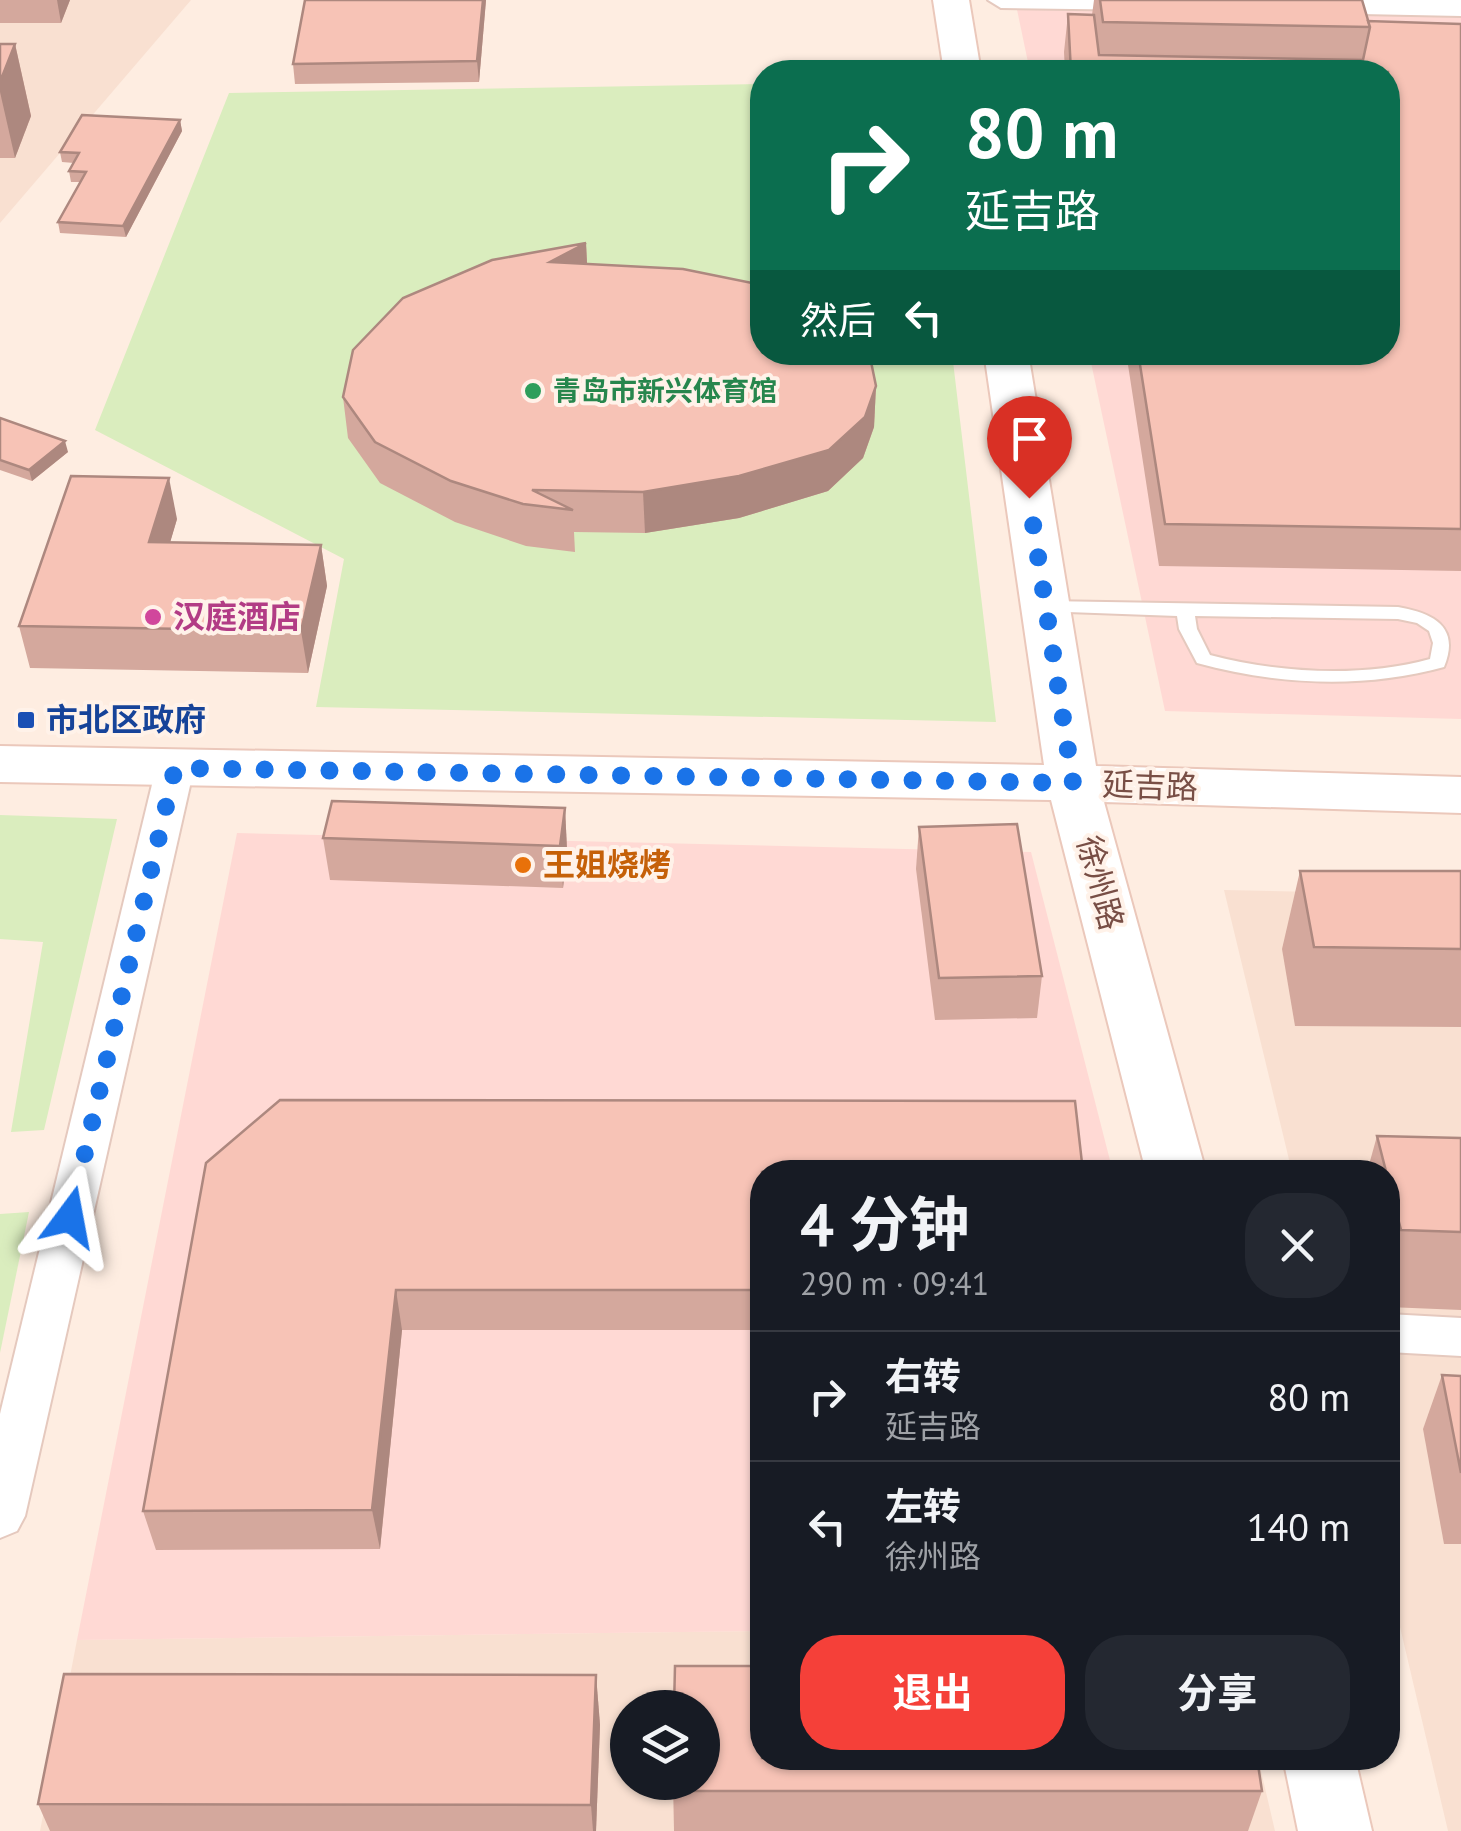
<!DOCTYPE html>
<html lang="zh">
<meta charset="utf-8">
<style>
body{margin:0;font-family:"PT Sans","Noto Sans SC",sans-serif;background:#242831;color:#f1f3f6;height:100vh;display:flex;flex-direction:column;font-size:38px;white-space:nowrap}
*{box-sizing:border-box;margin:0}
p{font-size:32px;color:#9ea1a6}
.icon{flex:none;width:55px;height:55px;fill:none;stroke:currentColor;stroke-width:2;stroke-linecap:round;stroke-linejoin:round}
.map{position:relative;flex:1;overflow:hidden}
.side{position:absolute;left:750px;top:1160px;width:650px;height:610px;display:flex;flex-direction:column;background:#171b24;border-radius:40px;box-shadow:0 2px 8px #0004}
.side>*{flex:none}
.top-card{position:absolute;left:750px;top:60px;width:650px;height:305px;border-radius:40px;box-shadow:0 2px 8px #0004;background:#0b6e4f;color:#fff;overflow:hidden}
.controls{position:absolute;left:610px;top:1690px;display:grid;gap:20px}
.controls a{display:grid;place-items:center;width:110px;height:110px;border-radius:50%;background:#171b24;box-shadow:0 2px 8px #0004;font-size:50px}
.pin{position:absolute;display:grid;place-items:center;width:85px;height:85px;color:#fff;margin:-102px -42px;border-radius:50% 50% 50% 0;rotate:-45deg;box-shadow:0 0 10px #0007}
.pin .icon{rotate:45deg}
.me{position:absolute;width:110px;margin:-55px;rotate:13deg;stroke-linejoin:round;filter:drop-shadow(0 0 8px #0008)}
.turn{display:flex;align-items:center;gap:35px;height:210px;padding:0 50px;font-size:45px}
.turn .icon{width:130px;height:130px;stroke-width:2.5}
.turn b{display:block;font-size:70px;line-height:85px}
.then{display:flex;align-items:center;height:95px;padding:0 50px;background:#0003;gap:20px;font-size:38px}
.round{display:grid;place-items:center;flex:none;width:105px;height:105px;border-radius:40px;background:#242831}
.head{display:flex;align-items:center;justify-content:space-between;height:170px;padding:0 50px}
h1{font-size:60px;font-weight:700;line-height:75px}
.cta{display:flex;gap:20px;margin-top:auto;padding:20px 50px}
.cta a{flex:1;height:115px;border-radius:40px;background:#f54039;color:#fff;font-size:40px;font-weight:700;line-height:115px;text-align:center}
.cta a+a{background:#242831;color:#f1f3f6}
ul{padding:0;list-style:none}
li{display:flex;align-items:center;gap:30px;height:130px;padding:0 50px;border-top:2px solid #363941}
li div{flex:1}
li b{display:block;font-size:38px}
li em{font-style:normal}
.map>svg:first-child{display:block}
.residential{fill:#f9e0d1;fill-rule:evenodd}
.commercial{fill:#ffd9d4}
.green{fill:#daedbe}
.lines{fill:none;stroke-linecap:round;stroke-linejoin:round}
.lane-casing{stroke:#e5c9be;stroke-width:4}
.street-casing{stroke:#e5c9be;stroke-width:4}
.secondary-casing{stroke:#ebc8bb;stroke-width:4}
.lane{fill:#fff;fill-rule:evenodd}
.street{fill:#fff;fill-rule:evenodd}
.secondary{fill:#fff;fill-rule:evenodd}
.wall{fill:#d4a89d}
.shaded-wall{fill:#ad887f}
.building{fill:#f7c3b6;stroke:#ad887f;stroke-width:2.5}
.route{stroke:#1a73e8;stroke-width:18;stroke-dasharray:0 32.4}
.leisure-dot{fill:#2e9e5b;stroke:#fff2e9;stroke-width:4}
.hotel-dot{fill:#d1479c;stroke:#fff2e9;stroke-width:4}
.transit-dot{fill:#1a4fb4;stroke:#fff2e9;stroke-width:4}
.food-dot{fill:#e8710a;stroke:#fff2e9;stroke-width:4}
.labels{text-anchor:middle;stroke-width:8;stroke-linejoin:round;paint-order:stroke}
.far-leisure-label{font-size:28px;font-weight:bold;fill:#27864d;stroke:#fff2e9;text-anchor:start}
.hotel-label{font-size:32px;font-weight:bold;fill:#b23c85;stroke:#fff2e9;text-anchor:start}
.transit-label{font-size:32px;font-weight:bold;fill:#164399;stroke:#fff2e9;text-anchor:start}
.street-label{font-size:32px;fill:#784e45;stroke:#fff2e9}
.food-label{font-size:32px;font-weight:bold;fill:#c56008;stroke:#fff2e9;text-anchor:start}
</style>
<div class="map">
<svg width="1461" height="1831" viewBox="0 0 1461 1831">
<rect width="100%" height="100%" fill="#feede1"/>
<!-- residential -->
<g class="residential">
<path d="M0,0H191L0,223Z"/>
<path d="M1224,890L1461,895V1831H1448L1388,1576V1172H1292Z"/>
<path d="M762,1631V1758H1258L1275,1831H40L77,1640ZM628,1708H702V1782H628Z"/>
</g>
<!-- commercial -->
<g class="commercial">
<path d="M1015,0H1461V719L1165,711L1089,353L1388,352V72H1030Z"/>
<path d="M237,833L1031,852L1113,1172H762V1631L77,1640Z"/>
</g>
<!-- green -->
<g class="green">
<path d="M762,84V352L952,353L996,722L316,707L344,559L95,430L229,93Z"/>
<path d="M0,815L117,819L44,1130L11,1132L43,942L0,939Z"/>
<path d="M29,1212L0,1353V1214Z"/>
</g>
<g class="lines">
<defs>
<path id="lane" d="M1046,601L1398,607C1432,613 1461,626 1444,667C1364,689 1277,685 1197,663L1179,629L1177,616L1040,611L1037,607L1040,603ZM1195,616L1398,619L1417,623L1429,631L1433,643L1430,659C1361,678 1279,673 1210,655L1197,629Z"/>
<g id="street">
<path d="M988,0H1159L1160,2L1147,10L1001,8Z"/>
<path d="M1300,0H1461V16L1310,13L1301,11L1297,5Z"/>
<path d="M175,755L188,759L194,768L25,1516L17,1531L0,1538V1414L156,768L162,759Z"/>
<path d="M1388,1314L1461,1318V1356L1388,1352Z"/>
</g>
<g id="secondary">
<path d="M933,0H969L981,72H944Z"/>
<path d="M984,352H1028L1096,766L1461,777V813L1104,802L1206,1172H1146L1051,800L0,782V746L1044,765Z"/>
<path d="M1283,1758H1355L1372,1831H1298Z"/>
</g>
</defs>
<!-- lane casing -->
<use href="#lane" class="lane-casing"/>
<!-- street casing -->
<use href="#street" class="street-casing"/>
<!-- secondary casing -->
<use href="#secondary" class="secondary-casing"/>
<!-- lane -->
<use href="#lane" class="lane"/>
<!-- street -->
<use href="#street" class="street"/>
<!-- secondary -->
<use href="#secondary" class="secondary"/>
</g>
<!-- wall -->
<g class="wall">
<path d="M0,0H70L61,23H0Z"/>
<path d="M486,0L479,82L295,84L293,64Z"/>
<path d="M1094,0H1362L1368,21L1461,24V571L1159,566L1126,352H1388V72H1065L1064,52L1068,14L1092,15Z"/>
<path d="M0,44H15L31,116L15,158H0Z"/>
<path d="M180,120L182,131L126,237L60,233L58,222L80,182H71L69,171L74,163L62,162L60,152Z"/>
<path d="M586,243L587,264L876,386L874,427L863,458L828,491L739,518L645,533L574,532L575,552L526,546L455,522L380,483L348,438L343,397Z"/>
<path d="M0,418L68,452L32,481L0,470Z"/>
<path d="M177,519L170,542L321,545L327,586L308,673L30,668L19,626Z"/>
<path d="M565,808L567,850L563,888L330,880L323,838Z"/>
<path d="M919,827L1042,976L1037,1018L935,1020L916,869Z"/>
<path d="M1300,871H1461V1027L1295,1026L1282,949Z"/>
<path d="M1377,1136L1461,1138V1310L1388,1307V1172H1367Z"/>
<path d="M206,1163L762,1172V1330H402L380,1549L156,1550L143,1511Z"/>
<path d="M1442,1375L1461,1376V1544H1444L1423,1429Z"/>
<path d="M596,1675L600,1725L596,1831H50L38,1804Z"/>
<path d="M673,1782L1262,1791L1248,1831H674Z"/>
</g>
<!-- shaded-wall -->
<g class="shaded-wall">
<path d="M57,0H70L61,23Z"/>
<path d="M483,0H486L479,82L477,61Z"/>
<path d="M15,44L31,116L15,158L0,92V82Z"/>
<path d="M180,120L182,131L126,237L123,226Z"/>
<path d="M586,243L588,283L550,262Z"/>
<path d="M876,386L874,427L863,458L828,491L739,518L645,533L643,492Z"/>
<path d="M65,441L68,452L32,481L29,470Z"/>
<path d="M169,478L177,519L158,584L149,542Z"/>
<path d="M321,545L327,586L308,673L301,631Z"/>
<path d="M565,808L567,850L563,888L560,846Z"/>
<path d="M396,1290L402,1330L380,1549L372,1510Z"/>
<path d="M596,1675L600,1725L596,1831H593L591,1805Z"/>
</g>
<!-- building -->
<g class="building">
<path d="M305,0H483L477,61L293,64Z"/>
<path d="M1100,0H1362L1370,27L1103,22Z"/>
<path d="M1068,14L1094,15L1099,55L1363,60L1370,27L1368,21L1461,24V529L1165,524L1138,352H1388V72H1071Z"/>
<path d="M0,44H15L0,82Z"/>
<path d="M82,115L180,120L123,226L58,222L86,172L69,171L79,153L60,152Z"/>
<path d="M586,243L550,262L683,269L762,285V352H869L876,386L865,417L829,450L739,476L643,492L532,490L573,510L523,504L451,481L375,442L343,397L353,350L403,298L492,260Z"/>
<path d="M0,418L65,441L29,470L0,460Z"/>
<path d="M71,476L169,478L149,542L321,545L301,631L19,626Z"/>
<path d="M332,801L565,808L560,846L323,838Z"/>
<path d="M1017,824L1042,976L939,978L919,827Z"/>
<path d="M1300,871H1461V949L1314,947Z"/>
<path d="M280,1100L1075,1101L1083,1172H762V1290H396L372,1510L143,1511L206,1163Z"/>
<path d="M1377,1136L1461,1138V1232L1401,1230Z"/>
<path d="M1442,1375L1461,1376V1473Z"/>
<path d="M675,1666H762V1758H1257L1262,1791H672L673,1782H702V1708H674Z"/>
<path d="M64,1674L596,1675L591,1805L38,1804Z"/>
</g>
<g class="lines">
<!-- route -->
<path class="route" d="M70,1217L175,768L1073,783L1029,498"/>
</g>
<!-- markers -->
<circle class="leisure-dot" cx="533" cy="391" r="10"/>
<circle class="hotel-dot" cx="153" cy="617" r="10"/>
<rect class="transit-dot" x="16" y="710" width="20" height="20" rx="5"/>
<circle class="food-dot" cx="523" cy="865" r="10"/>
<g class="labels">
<!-- far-leisure labels -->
<g class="far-leisure-label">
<text x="553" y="401">青岛市新兴体育馆</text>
</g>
<!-- hotel labels -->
<g class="hotel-label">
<text x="173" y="628">汉庭酒店</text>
</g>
<!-- transit labels -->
<g class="transit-label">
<text x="46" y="731">市北区政府</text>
</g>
<!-- street labels -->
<g class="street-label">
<text transform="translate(1150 786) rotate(2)" y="11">延吉路</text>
<text transform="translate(1100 883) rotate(75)" y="11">徐州路</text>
</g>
<!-- food labels -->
<g class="food-label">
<text x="543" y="876">王姐烧烤</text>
</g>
</g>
</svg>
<div class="controls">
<a><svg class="icon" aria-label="layers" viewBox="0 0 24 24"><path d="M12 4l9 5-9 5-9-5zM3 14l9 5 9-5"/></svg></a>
</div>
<div class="pin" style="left:1029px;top:498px;background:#d93025"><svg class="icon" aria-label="arrive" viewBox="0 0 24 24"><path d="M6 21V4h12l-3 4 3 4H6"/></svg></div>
<svg class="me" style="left:70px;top:1217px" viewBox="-20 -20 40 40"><path d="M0-17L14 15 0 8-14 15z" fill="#1a73e8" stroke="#fff" stroke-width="4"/></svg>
<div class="top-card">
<div class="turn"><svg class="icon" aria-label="right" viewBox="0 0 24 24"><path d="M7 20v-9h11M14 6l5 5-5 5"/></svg><div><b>80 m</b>延吉路</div></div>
<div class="then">然后<svg class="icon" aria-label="left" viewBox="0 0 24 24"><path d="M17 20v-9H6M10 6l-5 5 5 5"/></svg></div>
</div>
<section class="side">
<div class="head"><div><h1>4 分钟</h1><p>290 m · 09:41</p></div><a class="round"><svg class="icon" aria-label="close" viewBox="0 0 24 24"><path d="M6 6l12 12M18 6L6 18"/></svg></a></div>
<ul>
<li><svg class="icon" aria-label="right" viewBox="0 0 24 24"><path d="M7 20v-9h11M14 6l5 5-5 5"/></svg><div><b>右转</b><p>延吉路</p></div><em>80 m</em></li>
<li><svg class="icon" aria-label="left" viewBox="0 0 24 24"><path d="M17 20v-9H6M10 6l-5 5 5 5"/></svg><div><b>左转</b><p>徐州路</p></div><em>140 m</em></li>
</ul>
<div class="cta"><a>退出</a><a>分享</a></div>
</section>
</div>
